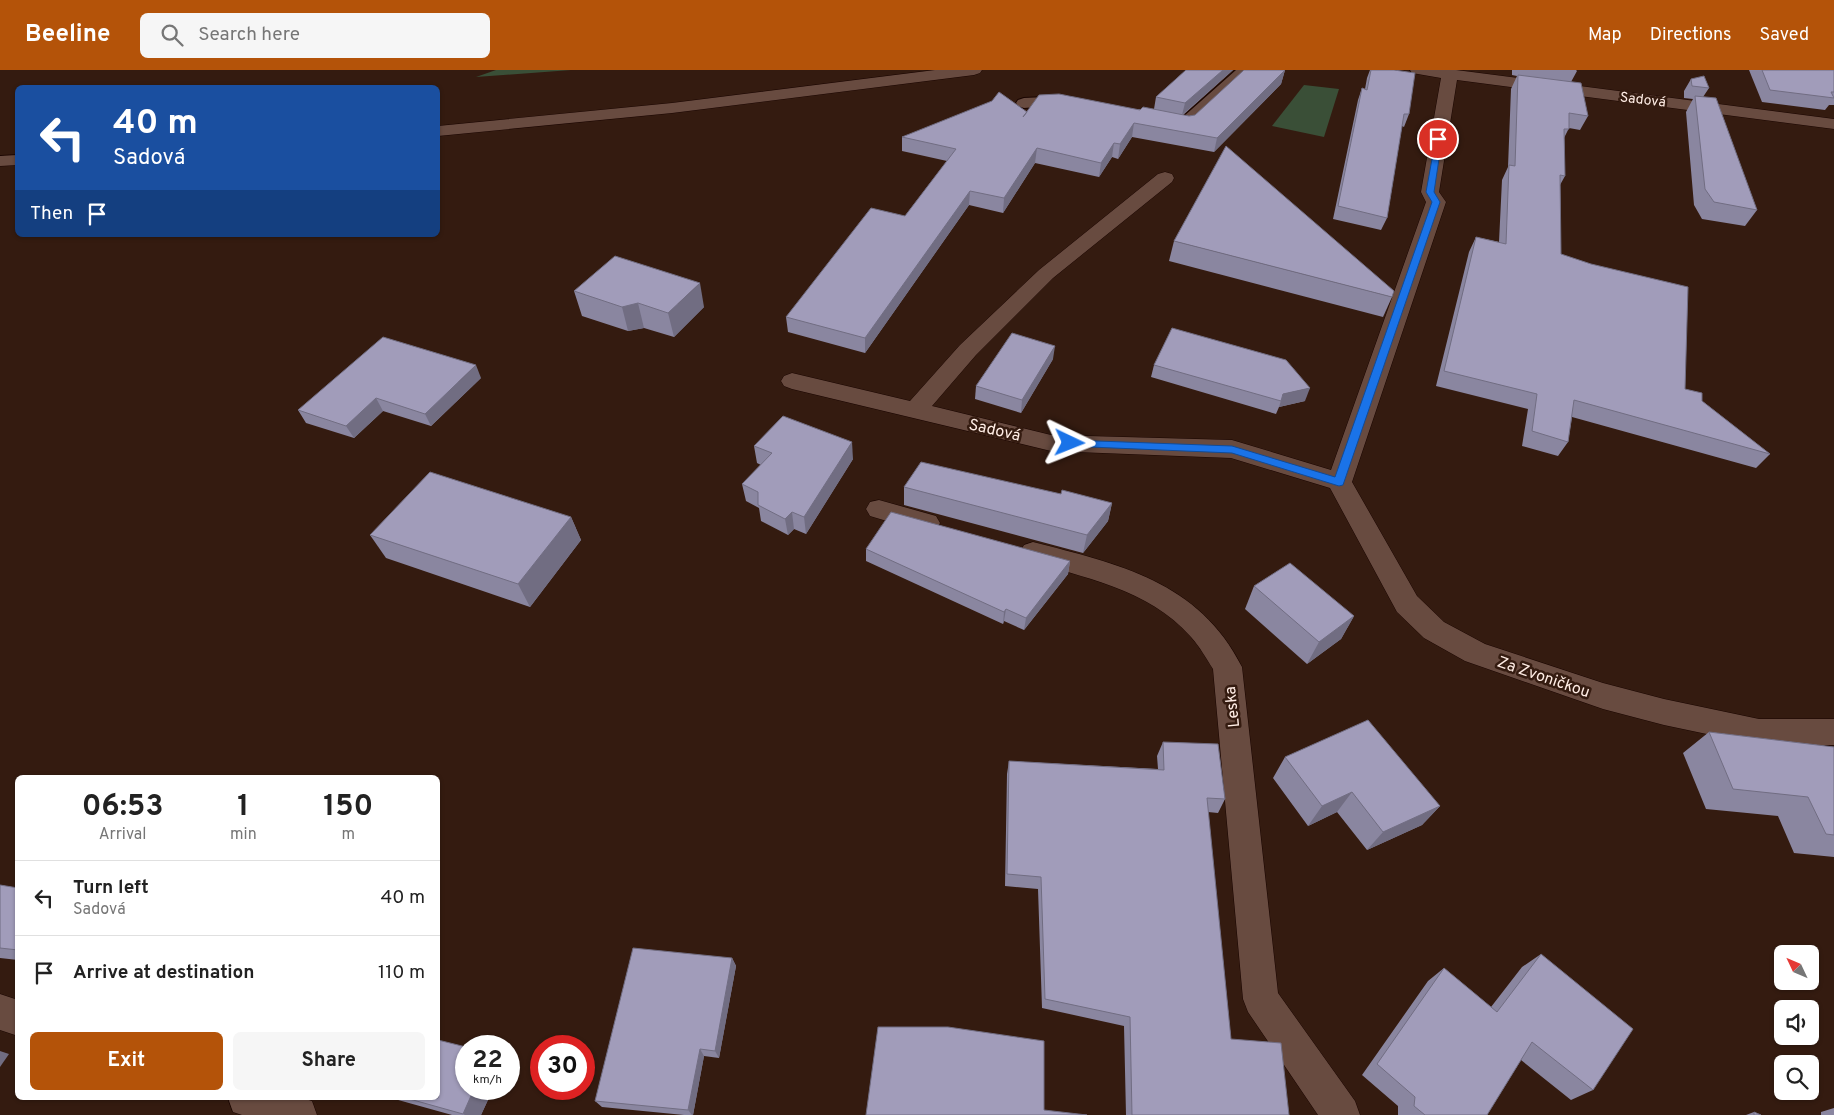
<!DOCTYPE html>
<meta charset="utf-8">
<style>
body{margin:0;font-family:Overpass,sans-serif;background:#f6f6f6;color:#222;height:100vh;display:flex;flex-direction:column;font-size:19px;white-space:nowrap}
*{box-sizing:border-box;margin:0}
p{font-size:16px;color:#767676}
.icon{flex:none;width:28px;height:28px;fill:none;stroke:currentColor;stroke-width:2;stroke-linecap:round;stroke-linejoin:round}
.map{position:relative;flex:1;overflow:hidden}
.drawer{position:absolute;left:15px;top:705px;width:425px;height:325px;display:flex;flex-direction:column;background:#fff;border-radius:8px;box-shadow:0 1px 4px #0004}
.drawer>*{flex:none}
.banner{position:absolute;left:15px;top:15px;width:425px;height:152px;border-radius:8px;box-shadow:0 1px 4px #0004;background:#1a4fa0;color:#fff;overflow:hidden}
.needle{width:32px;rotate:314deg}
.controls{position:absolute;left:1774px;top:875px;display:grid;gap:10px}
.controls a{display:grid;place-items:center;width:45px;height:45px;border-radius:8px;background:#fff;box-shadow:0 1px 4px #0004;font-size:25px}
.speed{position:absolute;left:455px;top:965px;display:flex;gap:10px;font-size:25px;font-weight:700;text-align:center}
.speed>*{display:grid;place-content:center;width:65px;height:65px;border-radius:50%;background:#fff;box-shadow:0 1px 4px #0004;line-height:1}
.speed small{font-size:12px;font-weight:400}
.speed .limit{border:8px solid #d22;background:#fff;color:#111}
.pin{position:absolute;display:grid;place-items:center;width:42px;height:42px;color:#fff;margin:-21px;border:2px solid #fff;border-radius:50%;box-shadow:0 1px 5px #0007}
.me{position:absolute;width:55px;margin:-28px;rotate:92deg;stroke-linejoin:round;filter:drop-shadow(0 0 4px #0008)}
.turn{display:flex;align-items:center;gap:18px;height:105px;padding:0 15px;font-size:22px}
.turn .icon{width:65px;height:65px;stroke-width:2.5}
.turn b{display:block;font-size:35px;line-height:42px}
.then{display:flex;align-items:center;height:48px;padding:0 15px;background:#0003;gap:10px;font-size:19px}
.eta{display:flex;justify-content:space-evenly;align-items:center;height:85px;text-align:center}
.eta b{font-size:30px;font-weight:700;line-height:35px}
.cta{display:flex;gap:10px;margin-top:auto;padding:10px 15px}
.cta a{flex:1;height:58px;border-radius:8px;background:#b45309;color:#fff;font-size:20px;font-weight:700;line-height:58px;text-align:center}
.cta a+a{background:#f6f6f6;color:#222}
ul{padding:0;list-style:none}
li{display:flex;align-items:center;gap:15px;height:75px;padding:0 15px;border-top:1px solid #e0e0e0}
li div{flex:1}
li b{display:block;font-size:19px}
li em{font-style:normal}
header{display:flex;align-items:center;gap:30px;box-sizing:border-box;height:70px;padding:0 25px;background:#b45309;color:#fff}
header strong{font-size:24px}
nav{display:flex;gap:28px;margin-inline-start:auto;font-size:18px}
.search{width:350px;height:45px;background:#f6f6f6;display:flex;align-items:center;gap:12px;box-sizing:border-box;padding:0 18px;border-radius:8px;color:#767676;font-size:19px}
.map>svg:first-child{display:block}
.green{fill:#3a4f37}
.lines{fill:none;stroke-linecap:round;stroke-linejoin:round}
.lane-casing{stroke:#1a0500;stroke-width:2}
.street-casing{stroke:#1a0500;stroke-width:1}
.secondary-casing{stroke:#1a0500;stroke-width:1}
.lane{fill:#684b40;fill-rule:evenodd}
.street{fill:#684b40;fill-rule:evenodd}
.secondary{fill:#684b40;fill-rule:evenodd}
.wall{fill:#8a86a0}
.shaded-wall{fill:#716d82}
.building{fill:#a19cba;stroke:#716d82}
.route{fill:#1a73e8;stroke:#114b97}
.labels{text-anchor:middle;stroke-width:5;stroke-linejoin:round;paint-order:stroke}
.far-street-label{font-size:14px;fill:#ffede5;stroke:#341b10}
.street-label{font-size:16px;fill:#ffede5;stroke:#341b10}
</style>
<header>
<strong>Beeline</strong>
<div class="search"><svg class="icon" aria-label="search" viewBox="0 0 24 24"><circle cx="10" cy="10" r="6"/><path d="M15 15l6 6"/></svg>Search here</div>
<nav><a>Map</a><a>Directions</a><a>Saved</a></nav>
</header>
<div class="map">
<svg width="1834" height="1045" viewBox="0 0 1834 1045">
<rect width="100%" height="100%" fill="#341b10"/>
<!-- green -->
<g class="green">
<path d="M496,0H571L476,7Z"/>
<path d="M1304,15L1339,19L1324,67L1272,56Z"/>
</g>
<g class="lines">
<defs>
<g id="lane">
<path d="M1236,0H1253L1192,57C1181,59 1168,54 1157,52L1155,48L1157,44L1163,43L1183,47Z"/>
<path d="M1068,26L1074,28L1076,31L1074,34L1024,38L1018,36L1016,33L1018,30L1024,28Z"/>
</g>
<g id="street">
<path d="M1410,0H1456L1834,49V59L1457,10L1439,122L1446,132L1352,412L1417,526L1444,552L1485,574L1603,613L1664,629L1759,649H1834V675H1759L1664,655L1603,639L1465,591L1424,568L1397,542L1330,418L1231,388L1051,381L792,319L784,316L781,311L784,306L792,303L910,331L960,275L1039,200L1158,104L1165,102L1172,104L1174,108L1172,112L1053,208L976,285L932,336L1051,365L1232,370L1331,400L1426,132L1421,122L1441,8L1412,3Z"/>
<path d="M879,430L936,446L940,453L936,460L927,463L870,446L866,439L870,432Z"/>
<path d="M1033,472C1118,494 1199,511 1242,597L1278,923L1355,1031L1360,1045H1318L1248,942L1243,929L1213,599C1206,588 1200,577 1191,567C1148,518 1083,508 1024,489L1020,482L1024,475Z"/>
<path d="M0,924L18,930V966L0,960Z"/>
<path d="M228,1028H302L312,1031L317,1045H242L233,1042Z"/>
</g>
<g id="secondary">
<path d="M935,0H982L980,3L974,5L672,43L438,66V56L672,33Z"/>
<path d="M18,85V95L0,96V86Z"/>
</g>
</defs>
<!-- lane casing -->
<use href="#lane" class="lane-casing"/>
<!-- street casing -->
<use href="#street" class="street-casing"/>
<!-- secondary casing -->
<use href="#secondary" class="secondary-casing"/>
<!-- lane -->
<use href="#lane" class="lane"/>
<!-- street -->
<use href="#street" class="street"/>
<!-- secondary -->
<use href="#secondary" class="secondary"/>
</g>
<!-- wall -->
<g class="wall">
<path d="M1186,0H1233L1183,45L1189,46L1195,45L1285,0L1281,14L1214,82L1132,67L1118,89L1112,87L1099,107L1035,93L1003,143L969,135L865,283L788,262L786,247L905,146L947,91L902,81V67L1027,42L1154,39L1156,27Z"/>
<path d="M1370,0H1394L1409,44L1404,57L1402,56L1387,148L1381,160L1333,149L1358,30L1362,18L1365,19L1367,8Z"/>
<path d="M1512,0H1576L1577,1L1571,12L1588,46L1580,60L1569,58L1564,68L1565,106L1560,115L1561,184L1685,319L1702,331L1770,384L1756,398L1572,347L1568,372L1558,386L1522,376L1528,339L1436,316L1469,182L1476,167L1499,172L1502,110L1508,97L1511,19L1517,6L1512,5Z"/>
<path d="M1749,0H1834V35H1829L1825,40L1762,32Z"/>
<path d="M1691,9L1709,18L1703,27L1757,140L1745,156L1702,149L1694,135L1686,42L1693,29L1684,28V21Z"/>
<path d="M1174,171L1392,227L1383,247L1169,191Z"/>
<path d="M574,221L704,237L674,267L644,258L628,261L582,246Z"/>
<path d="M1053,289L1021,343L975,329L976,316Z"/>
<path d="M1154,295L1305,331L1279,337L1276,344L1151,307Z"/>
<path d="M481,308L431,356L383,341L354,368L306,353L298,340Z"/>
<path d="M754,376L853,389L806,464L794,459L788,465L761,451L759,438L746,431L742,414L761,395L757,393Z"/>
<path d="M904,417L1061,424L1112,433L1108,451L1083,483L904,435Z"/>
<path d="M571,447L581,470L530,537L386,488L370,465Z"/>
<path d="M866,479L1070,491L1068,504L1024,560L1004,551L1003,554L866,491Z"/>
<path d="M1254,516L1354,546L1341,569L1307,594L1245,539Z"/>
<path d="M1709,662L1834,677V787L1794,783L1778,746L1706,739L1683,683Z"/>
<path d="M1163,672L1225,729L1218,743L1208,742L1231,969L1289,1045H1126L1124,956L1042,938L1038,819L1005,816L1007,704L1009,691L1158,699L1157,686Z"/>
<path d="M1285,687L1440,736L1422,755L1367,780L1337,742L1308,756L1273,708Z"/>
<path d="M0,815L18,818V890L0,888Z"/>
<path d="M1541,884L1593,1020L1571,1030L1521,990L1487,1045H1398V1036L1362,1005L1428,911L1444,898L1491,937L1522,897Z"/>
<path d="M732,888L736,896L719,988L704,986L693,1045H684L602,1037L595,1031Z"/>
<path d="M466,1019H493L481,1045H452L391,1028H438Z"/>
<path d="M1834,1038V1045H1821V1042Z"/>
<path d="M1754,1042L1761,1045H1746Z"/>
</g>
<!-- shaded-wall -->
<g class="shaded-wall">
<path d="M1223,0H1233L1182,45L1185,33Z"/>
<path d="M1285,0L1281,14L1214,82L1217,68Z"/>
<path d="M1134,53L1132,67L1118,89L1120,74Z"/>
<path d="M1114,73L1112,87L1099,107L1101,93Z"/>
<path d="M1037,78L1035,93L1003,143L1004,128Z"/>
<path d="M970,121L969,135L865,283V268Z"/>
<path d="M700,213L704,237L674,267L668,243Z"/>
<path d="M638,233L644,258L628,261L622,237Z"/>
<path d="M1055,276L1053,289L1021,343L1022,330Z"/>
<path d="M476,295L481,308L431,356L425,344Z"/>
<path d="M1310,318L1305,331L1279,337L1283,324Z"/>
<path d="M376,328L383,341L354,368L346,356Z"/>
<path d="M852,372L853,389L806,464L804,447Z"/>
<path d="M1112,433L1108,451L1083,483L1087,465Z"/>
<path d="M792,442L794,459L788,465L785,449Z"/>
<path d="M571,447L581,470L530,537L518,514Z"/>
<path d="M1070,491L1068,504L1024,560L1026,548Z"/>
<path d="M1006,539L1004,551L1003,554L1004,542Z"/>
<path d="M1354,546L1341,569L1307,594L1319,572Z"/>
<path d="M1352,722L1337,742L1308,756L1322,736Z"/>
<path d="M1440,736L1422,755L1367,780L1383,762Z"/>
<path d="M732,888L736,896L719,988L715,981Z"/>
<path d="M700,979L704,986L693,1045H692L688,1040Z"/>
<path d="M0,981L9,984L0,997Z"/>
<path d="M474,1019H493L481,1045H465L463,1044Z"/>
</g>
<!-- building -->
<g class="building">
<path d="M1186,0H1223L1185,33L1156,27Z"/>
<path d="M1244,0H1285L1217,68L1134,53L1120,74L1114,73L1101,93L1037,78L1004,128L970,121L865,268L786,247L871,138L905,146L956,79L902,67L992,31L999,22L1027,42L1023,47L1039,25L1059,24L1140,40L1143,37L1189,46L1195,45Z"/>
<path d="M1371,0H1394L1415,3L1409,44H1404L1387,148L1338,136L1362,18L1367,20Z"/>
<path d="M1762,0H1834V22H1831L1834,28L1770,20Z"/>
<path d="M1518,5L1581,13L1588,46L1569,43V59H1564L1565,106L1560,105L1561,184L1591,194L1688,217L1685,319L1702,323V331L1770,384L1574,330L1568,372L1532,361L1537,324L1444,301L1476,167L1506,174L1509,95L1515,96Z"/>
<path d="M1704,6L1709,18L1692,16L1691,9Z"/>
<path d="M1695,26L1716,28L1757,140L1714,132L1705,119Z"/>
<path d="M1226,76L1394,221L1392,227L1174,171Z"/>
<path d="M615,186L700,213L668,243L638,233L622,237L574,221Z"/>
<path d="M1172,258L1286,290L1310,318L1283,324L1281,331L1154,295Z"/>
<path d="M1012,263L1055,276L1022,330L976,316Z"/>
<path d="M383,267L476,295L425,344L376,328L346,356L298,340Z"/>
<path d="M783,346L852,372L804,447L792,442L785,449L758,435V422L742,414L772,383L754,376Z"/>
<path d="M921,392L1061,424L1062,420L1112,433L1087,465L904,417Z"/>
<path d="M430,402L571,447L518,514L370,465Z"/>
<path d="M891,442L1070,491L1026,548L1006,539L1004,542L866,479Z"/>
<path d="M1290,493L1354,546L1319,572L1254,516Z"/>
<path d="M1368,650L1440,736L1383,762L1352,722L1322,736L1285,687Z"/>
<path d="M1709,662L1834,677V765L1826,764L1808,727L1733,719Z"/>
<path d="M1163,672L1218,674L1225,729L1207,728L1231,969L1281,973L1289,1045H1132L1130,947L1045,929L1041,807L1007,804L1009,691L1164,700Z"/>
<path d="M0,815L18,818V880L0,878Z"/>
<path d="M633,878L732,888L715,981L700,979L688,1040L595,1031Z"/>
<path d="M1541,884L1633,959L1593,1020L1532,972L1487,1045H1425L1414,1036L1415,1027L1377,994L1444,898L1497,942Z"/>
<path d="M878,957H948L1044,971V1040L1087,1045H866Z"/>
<path d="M438,970L466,977V1019H474L463,1044L406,1028H438Z"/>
<path d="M1754,1042L1761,1045H1754Z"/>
</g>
<!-- route -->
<path class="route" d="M1436,67L1442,69L1434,122L1440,132L1343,415L1339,416L1232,383L1066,376V371L1070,370L1232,376L1335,407L1432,132L1426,122Z"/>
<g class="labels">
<!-- far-street labels -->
<g class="far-street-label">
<text transform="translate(1643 29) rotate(7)" y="5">Sadová</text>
</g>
<!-- street labels -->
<g class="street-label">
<text transform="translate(995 359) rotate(13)" y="6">Sadová</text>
<text transform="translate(1544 606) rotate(19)" y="6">Za Zvoničkou</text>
<text transform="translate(1231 637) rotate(-96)" y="6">Leska</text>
</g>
</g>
</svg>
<div class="controls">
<a><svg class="needle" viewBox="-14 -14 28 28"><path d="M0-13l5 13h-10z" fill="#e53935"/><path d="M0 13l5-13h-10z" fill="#767676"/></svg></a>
<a><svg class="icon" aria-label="sound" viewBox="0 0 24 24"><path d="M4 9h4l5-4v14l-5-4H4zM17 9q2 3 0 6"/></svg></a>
<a><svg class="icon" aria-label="search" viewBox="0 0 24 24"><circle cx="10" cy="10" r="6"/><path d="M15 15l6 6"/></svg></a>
</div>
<div class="speed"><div>22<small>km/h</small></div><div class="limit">30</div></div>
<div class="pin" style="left:1438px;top:69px;background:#d93025"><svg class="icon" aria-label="arrive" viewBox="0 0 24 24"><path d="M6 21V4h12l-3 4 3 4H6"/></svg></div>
<svg class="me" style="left:1070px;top:373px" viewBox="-20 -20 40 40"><path d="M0-17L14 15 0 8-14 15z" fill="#1a73e8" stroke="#fff" stroke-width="4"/></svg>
<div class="banner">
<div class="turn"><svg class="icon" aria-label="left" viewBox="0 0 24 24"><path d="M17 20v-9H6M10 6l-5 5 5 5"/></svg><div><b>40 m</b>Sadová</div></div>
<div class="then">Then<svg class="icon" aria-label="arrive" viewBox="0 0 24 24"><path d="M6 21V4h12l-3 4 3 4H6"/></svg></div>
</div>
<section class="drawer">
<div class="eta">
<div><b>06:53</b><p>Arrival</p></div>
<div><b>1</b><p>min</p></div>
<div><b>150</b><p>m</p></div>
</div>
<ul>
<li><svg class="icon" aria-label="left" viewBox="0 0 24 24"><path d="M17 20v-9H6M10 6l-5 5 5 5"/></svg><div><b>Turn left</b><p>Sadová</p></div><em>40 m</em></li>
<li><svg class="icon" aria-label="arrive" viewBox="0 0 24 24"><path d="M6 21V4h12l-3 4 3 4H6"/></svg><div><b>Arrive at destination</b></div><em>110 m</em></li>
</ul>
<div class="cta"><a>Exit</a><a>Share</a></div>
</section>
</div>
